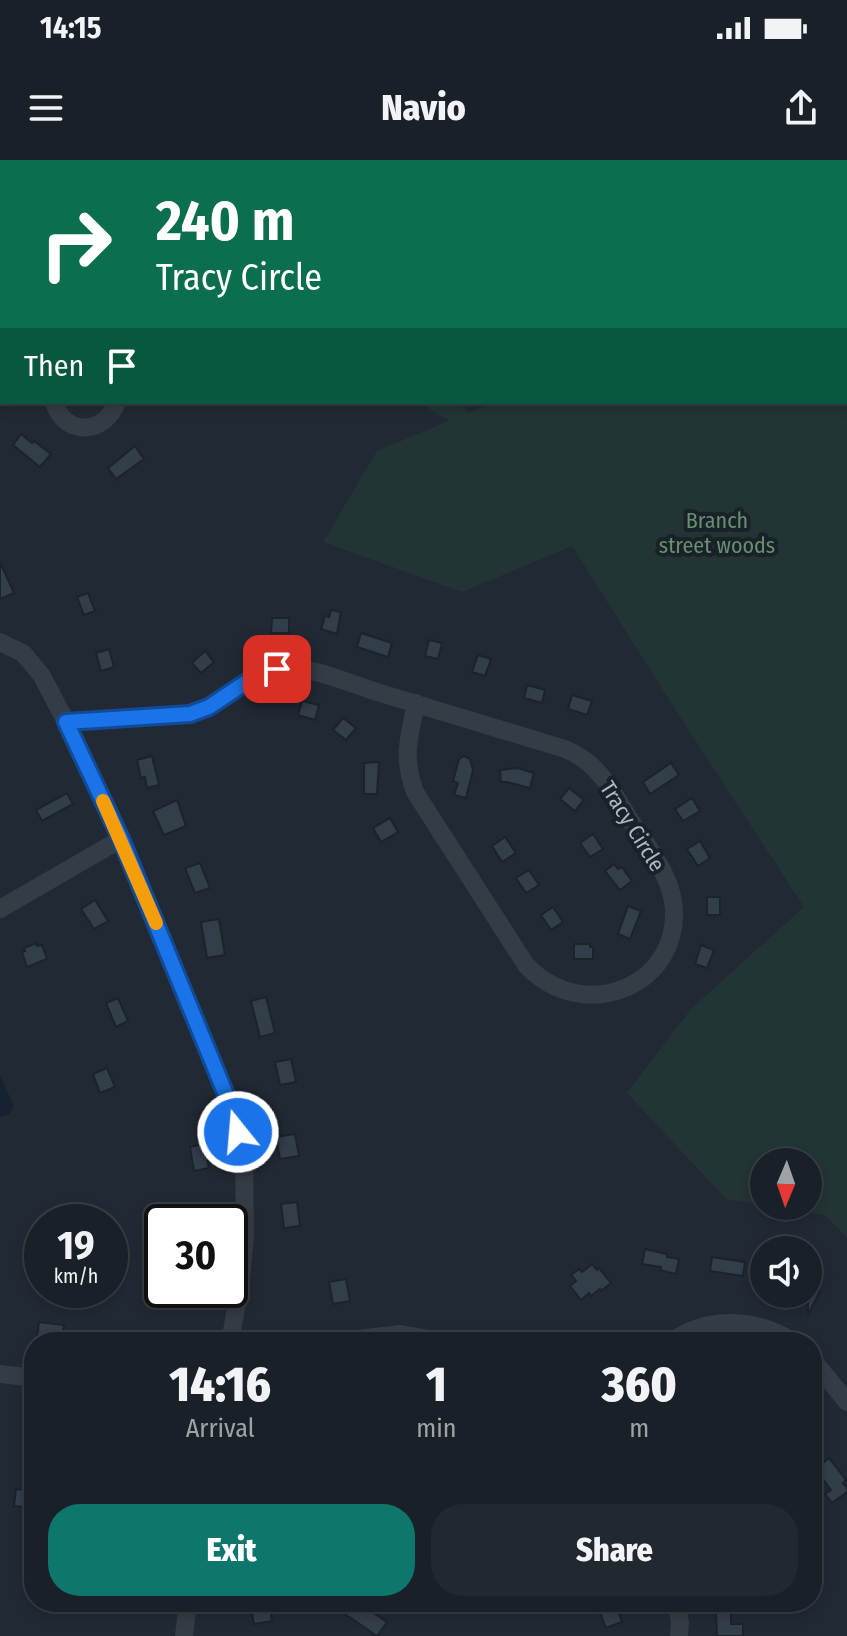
<!DOCTYPE html>
<style>
body{margin:0;font-family:"Fira Sans Condensed",sans-serif;background:#22282f;color:#f1f3f6;height:100vh;display:flex;flex-direction:column;font-size:30px;white-space:nowrap}
*{box-sizing:border-box;margin:0}
p{font-size:26px;color:#9fa3a7}
.icon{flex:none;width:44px;height:44px;fill:none;stroke:currentColor;stroke-width:2;stroke-linecap:round;stroke-linejoin:round}
.map{position:relative;flex:1;overflow:hidden}
.drawer{position:absolute;left:24px;top:1172px;width:798px;height:280px;display:flex;flex-direction:column;background:#192027;border-radius:32px;box-shadow:0 4px 12px #0003,0 0 0 2px #373e44}
.drawer>*{flex:none}
.hud{position:absolute;left:0px;top:0px;width:848px;height:244px;box-shadow:0 4px 12px #0003,0 0 0 2px #373e44;background:#0b6e4f;color:#fff;overflow:hidden}
.needle{width:52px;rotate:182deg}
.fabs{position:absolute;left:750px;top:988px;display:grid;gap:16px}
.fabs a{display:grid;place-items:center;width:72px;height:72px;border-radius:50%;background:#192027;box-shadow:0 4px 12px #0003,0 0 0 2px #373e44;font-size:40px}
.speed{position:absolute;left:24px;top:1044px;display:flex;gap:16px;font-size:40px;font-weight:700;text-align:center}
.speed>*{display:grid;place-content:center;width:104px;height:104px;border-radius:50%;background:#192027;box-shadow:0 4px 12px #0003,0 0 0 2px #373e44;line-height:1}
.speed small{font-size:20px;font-weight:400}
.speed .limit{border:4px solid #111;border-radius:12px;background:#fff;color:#111}
.pin{position:absolute;display:grid;place-items:center;width:68px;height:68px;color:#fff;margin:-34px;border-radius:16px;box-shadow:0 4px 12px #0006}
.me{position:absolute;width:88px;margin:-44px;rotate:343deg;stroke-linejoin:round;filter:drop-shadow(0 0 6px #0008)}
.turn{display:flex;align-items:center;gap:28px;height:168px;padding:0 24px;font-size:36px}
.turn .icon{width:104px;height:104px;stroke-width:2.5}
.turn b{display:block;font-size:56px;line-height:68px}
.then{display:flex;align-items:center;height:76px;padding:0 24px;background:#0003;gap:16px;font-size:30px}
.eta{display:flex;justify-content:space-evenly;align-items:center;height:136px;text-align:center}
.eta b{font-size:48px;font-weight:800;line-height:56px}
.cta{display:flex;gap:16px;margin-top:auto;padding:16px 24px}
.cta a{flex:1;height:92px;border-radius:32px;background:#0f766e;color:#fff;font-size:32px;font-weight:800;line-height:92px;text-align:center}
.cta a+a{background:#22282f;color:#f1f3f6}
.status{display:flex;justify-content:space-between;align-items:center;height:56px;padding:0 40px;background:#192027;direction:ltr}
.status svg{height:22px;fill:currentColor}
header{display:flex;justify-content:space-between;align-items:center;height:104px;padding:0 24px;background:#192027;font-size:36px;font-weight:800}
.map>svg:first-child{display:block}
.green{fill:#233435}
.water{fill:#162230}
.building{fill:#333e4b;stroke:#1b232b;stroke-width:2}
.lines{fill:none;stroke-linecap:round;stroke-linejoin:round}
.minor{stroke:#343c45;stroke-width:18}
.route-casing{stroke:#114b97;stroke-width:20}
.route{stroke:#1a73e8;stroke-width:14}
.slow{stroke:#f59e0b;stroke-width:14}
.labels{text-anchor:middle;stroke-width:8;stroke-linejoin:round;paint-order:stroke}
.park-label{font-size:22px;fill:#68906f;stroke:#192129}
.street-label{font-size:22px;fill:#aeb7c2;stroke:#192129}
</style>
<div class="status"><b>14:15</b><svg viewBox="0 0 49 12"><path d="M0 12V9h3v3zM5 12V6h3v6zM10 12V3h3v9zM15 12V0h3v12zM26 1h20v11H26zM47 4h2v5h-2z"/></svg></div>
<header><svg class="icon" aria-label="menu" viewBox="0 0 24 24"><path d="M4 6h16M4 12h16M4 18h16"/></svg>Navio<svg class="icon" aria-label="share" viewBox="0 0 24 24"><path d="M12 15V3M7 8l5-5 5 5M5 13v7h14v-7"/></svg></header>
<div class="map">
<svg width="847" height="1476" viewBox="0 0 847 1476">
<rect width="100%" height="100%" fill="#212a34"/>
<!-- green -->
<g class="green">
<path d="M403,0H767L766,2H404Z"/>
<path d="M846,125H847V1078L825,1055L769,1046H808V1002H764V1045L726,1039L627,933L691,849L804,747L682,560L572,386L462,432L323,382L377,291L449,261L418,242H461L468,253L482,247L508,242H846Z"/>
</g>
<!-- water -->
<path class="water" d="M0,916L14,946L9,954L0,957Z"/>
<!-- building -->
<g class="building">
<path d="M21,274L32,283L34,281L51,294L40,307L13,285Z"/>
<path d="M135,286L144,299L116,319L108,308Z"/>
<path d="M0,402L14,433L0,439Z"/>
<path d="M88,433L95,451L84,455L77,437Z"/>
<path d="M331,450L341,452L337,474L321,469L325,456L329,457Z"/>
<path d="M272,458H289V473H271Z"/>
<path d="M361,473L392,483L388,497L357,487Z"/>
<path d="M429,480L442,483L438,499L425,496Z"/>
<path d="M109,489L114,507L101,511L96,493Z"/>
<path d="M205,491L214,502L201,513L192,503Z"/>
<path d="M478,495L491,499L485,516L472,512Z"/>
<path d="M527,525L545,530L542,543L524,538Z"/>
<path d="M572,535L592,541L587,555L568,549Z"/>
<path d="M302,541L319,545L315,560L298,555Z"/>
<path d="M343,558L356,568L346,580L333,570Z"/>
<path d="M152,596L159,625L147,628L145,617L141,618L137,600Z"/>
<path d="M464,596L470,599L473,610L466,638L454,635L458,623L453,621L459,599Z"/>
<path d="M379,602L377,634H364V603Z"/>
<path d="M671,603L679,615L650,634L643,622Z"/>
<path d="M518,608L534,613L530,628L507,622H501L500,610Z"/>
<path d="M569,628L584,640L575,651L560,639Z"/>
<path d="M67,633L73,644L42,661L36,650Z"/>
<path d="M692,638L700,651L683,661L675,649Z"/>
<path d="M177,640L186,666L164,675L153,651Z"/>
<path d="M390,658L398,672L381,682L373,668Z"/>
<path d="M593,674L603,689L590,697L580,683Z"/>
<path d="M505,677L516,693L502,702L492,686Z"/>
<path d="M700,681L710,698L698,706L687,689Z"/>
<path d="M200,703L210,728L195,733L185,708Z"/>
<path d="M614,704L618,709L622,707L632,721L620,730L605,711Z"/>
<path d="M529,710L539,725L526,733L516,718Z"/>
<rect x="707" y="737" width="13" height="18"/>
<path d="M95,740L108,761L94,769L81,749Z"/>
<path d="M628,746L641,751L630,779L618,774Z"/>
<path d="M553,747L563,762L551,770L541,755Z"/>
<path d="M219,759L225,795L207,798L201,762Z"/>
<path d="M36,783L37,786L42,785L47,799L27,807L22,792L25,791L24,788Z"/>
<path d="M574,784H590V787H593V799H574Z"/>
<path d="M701,785L714,790L707,808L695,804Z"/>
<path d="M266,837L275,873L260,877L251,841Z"/>
<path d="M118,838L128,861L116,867L106,843Z"/>
<path d="M291,899L296,922L280,925L275,902Z"/>
<path d="M107,908L115,927L100,933L93,914Z"/>
<path d="M295,974L299,996L280,999L276,977Z"/>
<path d="M204,984L209,1008L194,1011L190,987Z"/>
<path d="M297,1042L300,1066L284,1068L281,1044Z"/>
<rect x="205" y="1046" width="17" height="16"/>
<path d="M645,1089L667,1094V1097L679,1099L676,1114L660,1110L661,1107L642,1104Z"/>
<path d="M712,1097L745,1102L743,1116L710,1111Z"/>
<path d="M592,1104L597,1110L599,1108L611,1123L601,1131L600,1129L591,1136L589,1133L581,1140L570,1126L576,1121L571,1115L579,1109L582,1112Z"/>
<path d="M346,1119L350,1141L333,1144L329,1122Z"/>
<path d="M808,1125L820,1131L808,1155Z"/>
<path d="M196,1130H212L210,1143L194,1141Z"/>
<path d="M39,1162L64,1165L61,1180L37,1177Z"/>
<path d="M829,1298L846,1320L843,1323L847,1328V1332L832,1343L825,1334L831,1330L815,1309Z"/>
<path d="M16,1329L34,1331V1348L14,1346Z"/>
<path d="M250,1442H269L272,1461L254,1464Z"/>
<path d="M353,1442H357L387,1462L377,1476L345,1454Z"/>
<path d="M596,1442H615L622,1462L606,1468Z"/>
<path d="M716,1453H731V1464H743V1476H717Z"/>
</g>
<g class="lines">
<!-- minor -->
<g class="minor">
<path d="M94,0L106,2"/>
<path d="M846,30H847"/>
<path d="M0,217H2"/>
<path d="M54,242C64,277 105,275 117,242"/>
<path d="M0,482L23,493L42,516L66,562L121,679L231,947L244,997L245,1074L241,1120L230,1182"/>
<path d="M66,562L190,554C222,545 243,515 277,509C307,504 348,523 377,532C440,551 502,570 565,589C597,602 609,626 627,655C643,681 668,710 673,741C685,825 584,867 526,805L415,632C402,597 409,578 416,543"/>
<path d="M0,749L121,679"/>
<path d="M332,1182L401,1174L444,1182"/>
<path d="M670,1182C677,1178 685,1173 693,1170C724,1157 766,1163 793,1182"/>
<path d="M812,1199L847,1242"/>
<path d="M0,1214L34,1218"/>
<path d="M676,1442L680,1462L679,1476"/>
<path d="M184,1476L188,1442"/>
</g>
</g>
<g class="lines">
<defs>
<path id="route" d="M238,972L231,947L121,679L66,562L190,554L209,547L254,517L277,509"/>
</defs>
<!-- route casing -->
<use href="#route" class="route-casing"/>
<!-- route -->
<use href="#route" class="route"/>
<!-- slow -->
<path class="slow" d="M103,641L156,763"/>
</g>
<g class="labels">
<!-- park labels -->
<g class="park-label">
<text x="717" y="368">Branch<tspan x="717" dy="25">street woods</tspan></text>
</g>
<!-- street labels -->
<g class="street-label">
<text transform="translate(633 666) rotate(58)" y="8">Tracy Circle</text>
</g>
</g>
</svg>
<div class="fabs">
<a><svg class="needle" viewBox="-14 -14 28 28"><path d="M0-13l5 13h-10z" fill="#e53935"/><path d="M0 13l5-13h-10z" fill="#9fa3a7"/></svg></a>
<a><svg class="icon" aria-label="sound" viewBox="0 0 24 24"><path d="M4 9h4l5-4v14l-5-4H4zM17 9q2 3 0 6"/></svg></a>
</div>
<div class="speed"><div>19<small>km/h</small></div><div class="limit">30</div></div>
<div class="pin" style="left:277px;top:509px;background:#d93025"><svg class="icon" aria-label="arrive" viewBox="0 0 24 24"><path d="M6 21V4h12l-3 4 3 4H6"/></svg></div>
<svg class="me" style="left:238px;top:972px" viewBox="-20 -20 40 40"><circle r="17" fill="#1a73e8" stroke="#fff" stroke-width="3"/><path d="M0-11L8 9 0 5-8 9z" fill="#fff"/></svg>
<div class="hud">
<div class="turn"><svg class="icon" aria-label="right" viewBox="0 0 24 24"><path d="M7 20v-9h11M14 6l5 5-5 5"/></svg><div><b>240 m</b>Tracy Circle</div></div>
<div class="then">Then<svg class="icon" aria-label="arrive" viewBox="0 0 24 24"><path d="M6 21V4h12l-3 4 3 4H6"/></svg></div>
</div>
<section class="drawer">
<div class="eta">
<div><b>14:16</b><p>Arrival</p></div>
<div><b>1</b><p>min</p></div>
<div><b>360</b><p>m</p></div>
</div>
<div class="cta"><a>Exit</a><a>Share</a></div>
</section>
</div>
